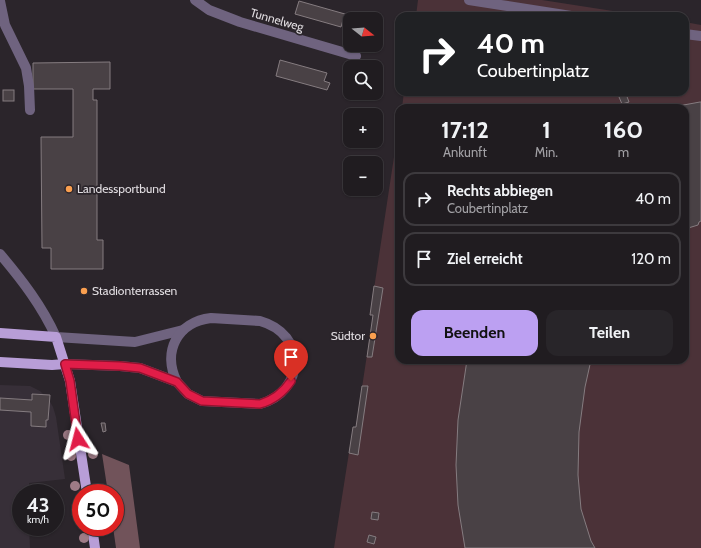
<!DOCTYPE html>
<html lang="de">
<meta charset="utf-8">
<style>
body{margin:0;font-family:Cabin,sans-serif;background:#282529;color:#f1f3f6;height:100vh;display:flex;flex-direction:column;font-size:15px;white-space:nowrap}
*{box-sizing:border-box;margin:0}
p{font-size:13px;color:#a2a1a5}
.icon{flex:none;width:22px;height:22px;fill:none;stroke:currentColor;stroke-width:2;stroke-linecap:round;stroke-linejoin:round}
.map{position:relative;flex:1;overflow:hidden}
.side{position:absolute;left:395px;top:104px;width:294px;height:260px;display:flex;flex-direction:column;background:#201c20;border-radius:12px;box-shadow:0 1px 3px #0004,0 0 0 1px #3d3a3e}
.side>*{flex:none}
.hud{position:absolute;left:395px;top:12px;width:294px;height:84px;border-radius:12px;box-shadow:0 1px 3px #0004,0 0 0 1px #3d3a3e;background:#202124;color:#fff;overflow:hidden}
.needle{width:26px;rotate:107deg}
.controls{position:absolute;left:343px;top:12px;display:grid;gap:8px}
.controls a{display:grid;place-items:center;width:40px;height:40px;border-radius:8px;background:#201c20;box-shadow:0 1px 3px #0004,0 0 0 1px #3d3a3e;font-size:20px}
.speed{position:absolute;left:12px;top:484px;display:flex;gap:8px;font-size:20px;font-weight:700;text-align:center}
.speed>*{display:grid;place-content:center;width:52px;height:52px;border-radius:50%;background:#201c20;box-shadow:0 1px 3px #0004,0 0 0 1px #3d3a3e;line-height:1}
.speed small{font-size:10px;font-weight:400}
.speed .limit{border:6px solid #d22;background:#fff;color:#111}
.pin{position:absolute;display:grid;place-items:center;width:34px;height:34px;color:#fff;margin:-41px -17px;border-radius:50% 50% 50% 0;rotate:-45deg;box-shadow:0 0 4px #0007}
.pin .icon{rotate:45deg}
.me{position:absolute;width:44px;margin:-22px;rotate:351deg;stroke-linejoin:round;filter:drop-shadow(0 0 3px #0008)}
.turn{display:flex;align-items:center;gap:14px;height:84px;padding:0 16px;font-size:18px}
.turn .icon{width:52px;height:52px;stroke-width:2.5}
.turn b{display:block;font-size:28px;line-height:34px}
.eta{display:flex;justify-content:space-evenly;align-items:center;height:68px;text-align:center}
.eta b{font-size:24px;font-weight:700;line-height:28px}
.button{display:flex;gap:8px;margin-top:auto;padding:8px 16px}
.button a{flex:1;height:46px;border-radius:12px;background:#bca0f2;color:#111;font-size:16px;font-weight:700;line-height:46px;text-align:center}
.button a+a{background:#282529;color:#f1f3f6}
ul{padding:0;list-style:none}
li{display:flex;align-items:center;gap:12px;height:54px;margin:0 8px 6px;padding:0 8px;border:2px solid #3d3a3e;border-radius:12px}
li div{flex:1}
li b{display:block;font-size:15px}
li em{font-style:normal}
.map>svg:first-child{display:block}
.built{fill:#372f38}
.green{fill:#4b3238}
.forest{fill:#71535a}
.building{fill:#494145;stroke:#857c80}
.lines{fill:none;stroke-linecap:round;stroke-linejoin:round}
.minor{stroke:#6f637f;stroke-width:10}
.major{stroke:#b89ed7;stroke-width:10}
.tree{fill:#9e7b86}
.route-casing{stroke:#92132f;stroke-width:10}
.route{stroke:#e11d48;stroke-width:7}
.poi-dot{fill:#fa9f4f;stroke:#2b252b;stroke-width:1.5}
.labels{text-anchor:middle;stroke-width:3.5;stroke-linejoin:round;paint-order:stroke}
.street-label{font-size:12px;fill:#e1dde1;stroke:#2b252b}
.poi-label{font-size:12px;fill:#e1dde1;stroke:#2b252b;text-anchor:start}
</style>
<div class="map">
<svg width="701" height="548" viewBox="0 0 701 548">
<rect width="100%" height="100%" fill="#2b252b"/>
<!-- built -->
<path class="built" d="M0,385L30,386L40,391L49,400L53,407L56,417L65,479L29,483V493H21V527H29L30,548H0Z"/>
<!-- green -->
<g class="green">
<path d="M418,0H542L645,16H416Z"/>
<path d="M685,22L701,25V548H334L353,427H356L373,315H370L399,124V360H685V108H402L404,92H685Z"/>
</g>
<!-- forest -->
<path class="forest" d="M102,454L129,465L140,548H116L113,527H115V493H108Z"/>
<!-- building -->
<g class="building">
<path d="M299,1L352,16L350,19V22L343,20L341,27L295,14Z"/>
<path d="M280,60L327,73L324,81L330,83L327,90L276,76Z"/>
<path d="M110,62V89H93V100H97V240H103V269H51V248H42L41,137H73V89H33V63Z"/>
<rect x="3" y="90" width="11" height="11"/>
<path d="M626,94L629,102L622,104L619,97Z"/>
<path d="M700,102H701V221L699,222L698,225L685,229V108H667Z"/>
<path d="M374,286L383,288L372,357H367L373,315H370Z"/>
<path d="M467,360H591L585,387L579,432L578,475L581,509L591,541L595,548H465L458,505L456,465L458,420Z"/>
<path d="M362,386H368L358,455L349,453L353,427H356Z"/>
<path d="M32,394L50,395L48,420H46V427L31,426V412L0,410V398L32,400Z"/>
<path d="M101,423H105L106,431L103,432Z"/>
<path d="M372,512L379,513L378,520L371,519Z"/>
<path d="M369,535L376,537L374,544L367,542Z"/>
</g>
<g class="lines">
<!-- minor -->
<g class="minor">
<path d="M195,0L209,10L240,22L356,56"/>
<path d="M469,0L571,16"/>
<path d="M0,1L5,25L26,68L29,86L30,110"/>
<path d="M685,34L701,36"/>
<path d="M0,254C22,280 42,306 56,337L135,342L183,330"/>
<path d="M65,364L120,366L140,368L177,382L188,394L202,401L260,404C306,391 307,334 260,321L211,318C177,322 162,352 177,382"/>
</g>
<!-- major -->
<g class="major">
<path d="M0,333L56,337L70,381L87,493"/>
<path d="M0,362L52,365L65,364"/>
<path d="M92,527L95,548"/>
</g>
</g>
<!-- trees -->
<g class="tree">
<circle cx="68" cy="435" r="5"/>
<circle cx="93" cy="454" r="5"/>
<circle cx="71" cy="456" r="5"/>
<circle cx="75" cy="486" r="5"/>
<circle cx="84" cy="538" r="5"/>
</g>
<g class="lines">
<defs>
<path id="route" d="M78,439L70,381L65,364L120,366L140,368L177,382L188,394L202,401L260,404C274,400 283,393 291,381"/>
</defs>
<!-- route casing -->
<use href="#route" class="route-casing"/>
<!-- route -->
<use href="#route" class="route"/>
</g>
<!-- markers -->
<g class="poi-dot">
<circle cx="69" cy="189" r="4"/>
<circle cx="84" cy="291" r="4"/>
<circle cx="373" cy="336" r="4"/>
</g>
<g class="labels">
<!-- street labels -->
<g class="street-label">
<text transform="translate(277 20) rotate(16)" y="4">Tunnelweg</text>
</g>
<!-- poi labels -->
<g class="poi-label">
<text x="77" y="193">Landessportbund</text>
<text x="92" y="295">Stadionterrassen</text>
<text x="365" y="340" text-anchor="end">Südtor</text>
</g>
</g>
</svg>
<div class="controls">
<a><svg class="needle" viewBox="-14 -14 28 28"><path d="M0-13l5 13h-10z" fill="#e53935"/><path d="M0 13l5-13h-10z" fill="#a2a1a5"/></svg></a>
<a><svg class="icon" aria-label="search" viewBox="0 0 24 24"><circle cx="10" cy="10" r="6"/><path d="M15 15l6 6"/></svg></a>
<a>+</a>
<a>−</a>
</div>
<div class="speed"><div>43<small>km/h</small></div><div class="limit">50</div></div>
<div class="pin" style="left:291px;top:381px;background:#d93025"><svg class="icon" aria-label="arrive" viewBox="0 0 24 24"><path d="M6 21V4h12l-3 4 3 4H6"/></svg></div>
<svg class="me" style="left:78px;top:439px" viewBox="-20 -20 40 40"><path d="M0-17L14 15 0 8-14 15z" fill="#e11d48" stroke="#fff" stroke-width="4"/></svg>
<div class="hud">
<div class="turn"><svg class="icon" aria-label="right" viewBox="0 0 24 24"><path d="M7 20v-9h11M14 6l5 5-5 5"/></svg><div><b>40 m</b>Coubertinplatz</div></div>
</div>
<section class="side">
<div class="eta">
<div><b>17:12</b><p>Ankunft</p></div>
<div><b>1</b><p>Min.</p></div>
<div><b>160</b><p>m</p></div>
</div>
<ul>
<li><svg class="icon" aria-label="right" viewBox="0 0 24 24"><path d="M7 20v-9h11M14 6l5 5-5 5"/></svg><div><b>Rechts abbiegen</b><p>Coubertinplatz</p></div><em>40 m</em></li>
<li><svg class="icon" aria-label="arrive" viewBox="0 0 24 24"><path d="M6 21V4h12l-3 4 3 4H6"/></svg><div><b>Ziel erreicht</b></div><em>120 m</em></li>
</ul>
<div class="button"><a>Beenden</a><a>Teilen</a></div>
</section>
</div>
